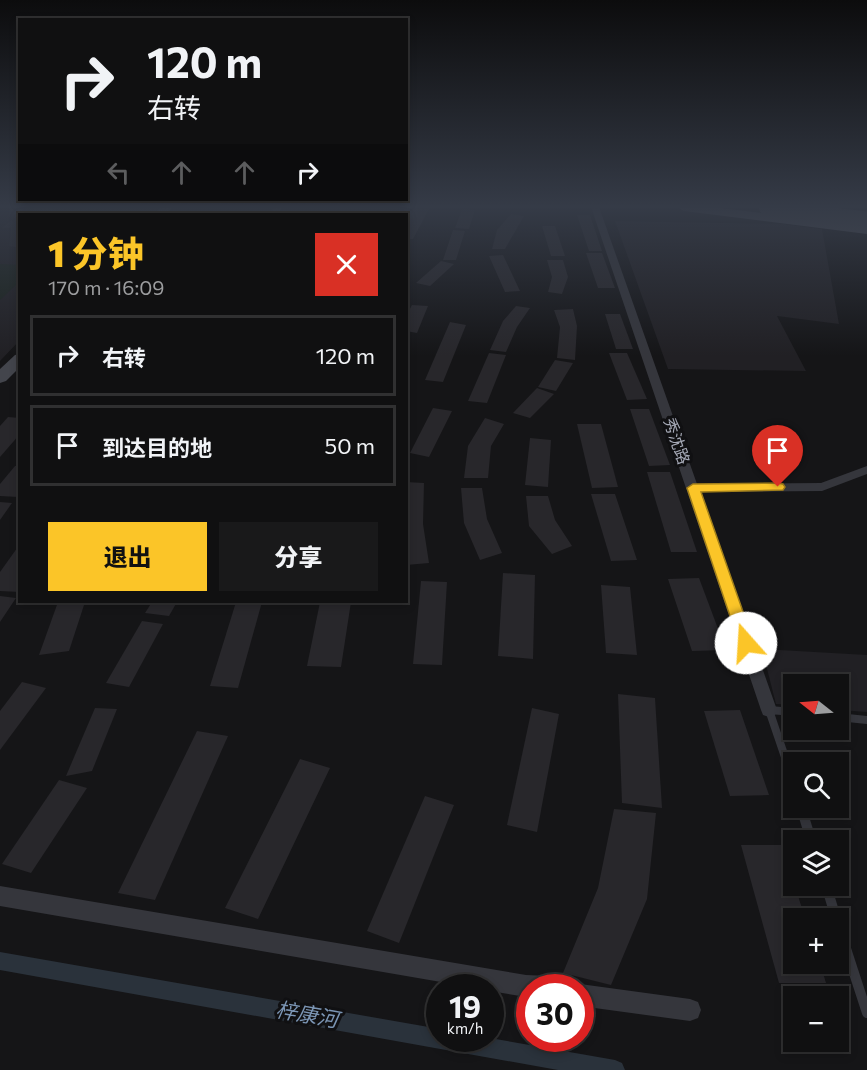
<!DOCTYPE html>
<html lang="zh">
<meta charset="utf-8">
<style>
body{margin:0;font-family:Commissioner,"Noto Sans SC",sans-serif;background:#19191a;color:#f1f3f6;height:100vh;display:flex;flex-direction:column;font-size:22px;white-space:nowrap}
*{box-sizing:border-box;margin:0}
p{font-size:20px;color:#9c9d9f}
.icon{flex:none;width:33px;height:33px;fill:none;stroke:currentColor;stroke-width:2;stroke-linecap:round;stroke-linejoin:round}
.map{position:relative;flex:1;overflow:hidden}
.details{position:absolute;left:18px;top:213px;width:390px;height:390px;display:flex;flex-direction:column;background:#101011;border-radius:0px;box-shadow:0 3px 9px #0003,0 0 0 2px #303031}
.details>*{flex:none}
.top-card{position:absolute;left:18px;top:18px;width:390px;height:183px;border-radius:0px;box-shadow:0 3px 9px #0003,0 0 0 2px #303031;background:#101011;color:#f1f3f6;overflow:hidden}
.needle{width:39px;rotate:287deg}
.controls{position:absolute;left:783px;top:674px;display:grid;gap:12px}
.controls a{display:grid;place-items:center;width:66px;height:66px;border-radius:0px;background:#101011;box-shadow:0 3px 9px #0003,0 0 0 2px #303031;font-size:30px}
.speed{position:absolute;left:426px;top:974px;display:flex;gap:12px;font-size:30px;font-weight:700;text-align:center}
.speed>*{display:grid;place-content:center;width:78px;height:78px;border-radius:50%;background:#101011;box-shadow:0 3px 9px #0003,0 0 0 2px #303031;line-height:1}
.speed small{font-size:15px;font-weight:400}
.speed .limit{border:9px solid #d22;background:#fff;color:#111}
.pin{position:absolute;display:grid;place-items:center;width:51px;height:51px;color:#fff;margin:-62px -26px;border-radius:50% 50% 50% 0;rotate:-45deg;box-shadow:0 0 6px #0007}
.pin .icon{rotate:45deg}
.me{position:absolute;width:66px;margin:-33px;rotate:341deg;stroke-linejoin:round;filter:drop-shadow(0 0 4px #0008)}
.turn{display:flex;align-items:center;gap:21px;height:126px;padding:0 30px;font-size:27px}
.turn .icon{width:78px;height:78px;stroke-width:2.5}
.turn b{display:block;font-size:42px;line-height:51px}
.lanes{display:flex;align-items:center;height:57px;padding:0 30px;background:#0003;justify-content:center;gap:30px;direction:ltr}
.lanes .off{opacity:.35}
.round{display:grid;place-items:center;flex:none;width:63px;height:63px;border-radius:0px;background:#19191a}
.overview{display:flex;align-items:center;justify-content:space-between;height:102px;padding:0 30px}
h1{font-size:36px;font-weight:800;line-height:45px;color:#fbc528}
.primary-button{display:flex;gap:12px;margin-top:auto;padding:12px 30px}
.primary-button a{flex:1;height:69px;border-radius:0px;background:#fbc528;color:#111;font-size:24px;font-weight:800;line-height:69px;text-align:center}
.primary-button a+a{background:#19191a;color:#f1f3f6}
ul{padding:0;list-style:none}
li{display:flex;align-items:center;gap:18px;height:81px;margin:0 12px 9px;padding:0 18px;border:3px solid #303031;border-radius:0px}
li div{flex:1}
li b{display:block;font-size:22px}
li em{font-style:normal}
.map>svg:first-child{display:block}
.built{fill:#212024}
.green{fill:#1a221c}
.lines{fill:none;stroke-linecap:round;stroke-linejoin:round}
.canal{fill:#2a323b;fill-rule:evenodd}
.building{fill:#28272b}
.lane-far1{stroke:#35363c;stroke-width:8}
.lane{stroke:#35363c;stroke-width:10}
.street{fill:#35363c;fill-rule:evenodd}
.secondary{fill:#43454c;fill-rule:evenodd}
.primary{fill:#51535b;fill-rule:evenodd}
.primary-bridge{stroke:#51535b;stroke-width:15}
.route{fill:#fbc528;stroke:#a3801a;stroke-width:1.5}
.labels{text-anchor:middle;stroke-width:6;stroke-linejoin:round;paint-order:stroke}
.street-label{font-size:16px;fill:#a6aab7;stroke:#101012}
.near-water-label{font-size:21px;font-style:italic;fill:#7b95b4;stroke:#101012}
</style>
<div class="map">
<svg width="867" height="1070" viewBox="0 0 867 1070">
<rect width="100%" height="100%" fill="#151517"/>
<!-- built -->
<g class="built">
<path d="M0,207H160L152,214H20L19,341L0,361Z"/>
<path d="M615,221L782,224L822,229L839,324L777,316L806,371L668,369Z"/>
<path d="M762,649L867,655V712L839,710L838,684H794L793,705L776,704Z"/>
</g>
<!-- green -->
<path class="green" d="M0,264L20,265L19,282L0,300Z"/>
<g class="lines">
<!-- canal -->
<path class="canal" d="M0,952L440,1029V1038H490L615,1060L622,1063L625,1070H558L0,970Z"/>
</g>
<!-- building -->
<g class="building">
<path d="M33,207H52L53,210L47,214H32Z"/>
<path d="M416,207H430L413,239H406V223Z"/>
<path d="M462,209L475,210L469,229L455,228Z"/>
<path d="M70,211H103L101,214H68Z"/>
<path d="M511,214L524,216L505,249H492L497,230Z"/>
<path d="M577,215H590L602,251H589Z"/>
<path d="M10,221L20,222V248L9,246L11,228H2Z"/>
<path d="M542,226H555L565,256H551Z"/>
<path d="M453,230L465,231L456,260H443Z"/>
<path d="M586,253H602L615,288H598Z"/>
<path d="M503,255L520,291L505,292L489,256Z"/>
<path d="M547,260H563L568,277L562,294L548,292L552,277Z"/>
<path d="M441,261L454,264L430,286L416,283Z"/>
<path d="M412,305L428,306L417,333L406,331V316Z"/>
<path d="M516,306L530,308L517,327L506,352L490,350L503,321Z"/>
<path d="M573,309L577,326L575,360L557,358L560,327L554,310Z"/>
<path d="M605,314H620L633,349H616Z"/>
<path d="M450,322L466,325L443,382L425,380Z"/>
<path d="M489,353L506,355L487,403L468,401Z"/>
<path d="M609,353H627L647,399L627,400Z"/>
<path d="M555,360L573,363L556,391L538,387Z"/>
<path d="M537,388L554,394L530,418L513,413Z"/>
<path d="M433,408L452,411L429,457L410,453Z"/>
<path d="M630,409H649L670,465L649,466Z"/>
<path d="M8,417L20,418V434L0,457V426Z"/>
<path d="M485,418L504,424L491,446L488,478H464L468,446Z"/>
<path d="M577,424H601L618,487L592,488Z"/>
<path d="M530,438L551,440L548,487L525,485Z"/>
<path d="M15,466H20V495L18,497L0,496V484Z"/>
<path d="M647,472H670L697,552H671Z"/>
<path d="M406,482L424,483L423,524L429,563L406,565Z"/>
<path d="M461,488H482L487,519L502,553L480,560L464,523Z"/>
<path d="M591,494H615L637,560L611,561Z"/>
<path d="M526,496H548L555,520L572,546L552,554L529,526Z"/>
<path d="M0,502L12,503L0,520Z"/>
<path d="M20,544V592L0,591V572Z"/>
<path d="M503,573L535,575L533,659L498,656Z"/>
<path d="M699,578L726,650L692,651L668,579Z"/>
<path d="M421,581L447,582L442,665L413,664Z"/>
<path d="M601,585L630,587L637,655L606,653Z"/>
<path d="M0,596L16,598L0,622Z"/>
<path d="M58,602H85L69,651L39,655Z"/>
<path d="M152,602H177L169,616L145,613Z"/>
<path d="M236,602H262L238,688L210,686Z"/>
<path d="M320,602H351L341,667L307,666Z"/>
<path d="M142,621L163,624L129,687L106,683Z"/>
<path d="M22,682L46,688L0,750V711Z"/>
<path d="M618,694L655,698L662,808L622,803Z"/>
<path d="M95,708L117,709L92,771L66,776Z"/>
<path d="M532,708L559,714L537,832L507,825Z"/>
<path d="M740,710L769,795L730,796L704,711Z"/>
<path d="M197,731L228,736L155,900L118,893Z"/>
<path d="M300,759L330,768L258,919L225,908Z"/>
<path d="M59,780L87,788L31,873L2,864Z"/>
<path d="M425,796L454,805L399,943L367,931Z"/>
<path d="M614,809L656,813L647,899L611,985L563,973L598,888Z"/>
<path d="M741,845H782L805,918H794V963H820L826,983H779Z"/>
</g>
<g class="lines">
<!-- lane-far1 -->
<g class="lane-far1">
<path d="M838,717L867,720"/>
<path d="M787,763L769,710L794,712"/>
</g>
<!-- lane -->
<g class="lane">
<path d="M786,761L794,785"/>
<path d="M801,807L811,840"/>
<path d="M826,885L836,918"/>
<path d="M838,924L867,1013"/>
</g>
<!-- street -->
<g class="street">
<path d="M275,207H283L277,214H269Z"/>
<path d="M591,207H599L697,484L821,483L867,466V474L822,491L700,492L777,710L775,715L769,717L763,715L761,710Z"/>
<path d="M0,886L526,975L549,976L557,979L560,987H530V997H526L490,991V987H470L0,906Z"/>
<path d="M580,984L690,999L698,1002L701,1010L698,1018L690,1021L580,1006V987H573Z"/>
</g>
<!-- secondary -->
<g class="secondary">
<path d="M161,207H173L165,214H154Z"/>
<path d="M20,354V367L6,381L0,383V369L15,355Z"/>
</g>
<!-- primary -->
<path class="primary" d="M677,207H712L867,226V234L684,211Z"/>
<!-- primary-bridge -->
<path class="primary-bridge" d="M766,207L867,219"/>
</g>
<!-- sky -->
<linearGradient id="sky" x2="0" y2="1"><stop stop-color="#0c0c0d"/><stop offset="0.58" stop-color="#353b47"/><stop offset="1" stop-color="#353b47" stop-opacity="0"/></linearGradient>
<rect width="867" height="356" fill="url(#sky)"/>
<!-- route -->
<path class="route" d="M778,483L783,484L785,487L783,490L701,492L754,643L752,648H741L739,643L687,488L693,484Z"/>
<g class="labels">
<!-- street labels -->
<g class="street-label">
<text transform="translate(677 441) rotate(71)" y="6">秀沈路</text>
</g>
<!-- near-water labels -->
<g class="near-water-label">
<text transform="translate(307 1015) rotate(10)" y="7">梓康河</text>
</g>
</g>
</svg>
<div class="controls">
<a><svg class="needle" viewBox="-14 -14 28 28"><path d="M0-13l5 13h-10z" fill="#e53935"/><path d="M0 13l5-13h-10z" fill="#9c9d9f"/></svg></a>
<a><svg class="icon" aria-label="search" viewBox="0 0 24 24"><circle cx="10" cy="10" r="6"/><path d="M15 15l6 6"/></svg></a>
<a><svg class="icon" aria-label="layers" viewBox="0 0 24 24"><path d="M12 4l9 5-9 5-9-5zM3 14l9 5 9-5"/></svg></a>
<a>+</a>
<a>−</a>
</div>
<div class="speed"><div>19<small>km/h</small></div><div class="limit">30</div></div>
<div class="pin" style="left:778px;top:487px;background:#d93025"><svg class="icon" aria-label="arrive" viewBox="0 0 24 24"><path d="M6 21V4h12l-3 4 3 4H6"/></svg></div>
<svg class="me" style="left:746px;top:643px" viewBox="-20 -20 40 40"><circle r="19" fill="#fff"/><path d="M0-13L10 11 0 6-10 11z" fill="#fbc528"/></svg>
<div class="top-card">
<div class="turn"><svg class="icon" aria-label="right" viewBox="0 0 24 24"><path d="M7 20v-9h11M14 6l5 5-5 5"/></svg><div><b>120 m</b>右转</div></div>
<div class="lanes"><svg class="icon off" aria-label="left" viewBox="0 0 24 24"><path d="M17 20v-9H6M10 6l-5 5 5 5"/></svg><svg class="icon off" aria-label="ahead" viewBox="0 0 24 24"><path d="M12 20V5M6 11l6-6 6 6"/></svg><svg class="icon off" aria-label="ahead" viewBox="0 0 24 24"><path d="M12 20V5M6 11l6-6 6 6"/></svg><svg class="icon" aria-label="right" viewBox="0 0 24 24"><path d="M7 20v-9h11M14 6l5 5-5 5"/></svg></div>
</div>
<section class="details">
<div class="overview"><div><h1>1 分钟</h1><p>170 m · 16:09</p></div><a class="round" style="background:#d93025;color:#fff"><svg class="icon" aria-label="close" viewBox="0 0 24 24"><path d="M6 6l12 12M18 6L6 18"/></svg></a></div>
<ul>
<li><svg class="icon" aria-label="right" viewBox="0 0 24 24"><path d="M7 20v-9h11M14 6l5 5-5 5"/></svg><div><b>右转</b></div><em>120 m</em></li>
<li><svg class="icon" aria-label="arrive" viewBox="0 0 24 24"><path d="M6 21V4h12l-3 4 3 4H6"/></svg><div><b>到达目的地</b></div><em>50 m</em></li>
</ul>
<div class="primary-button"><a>退出</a><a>分享</a></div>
</section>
</div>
